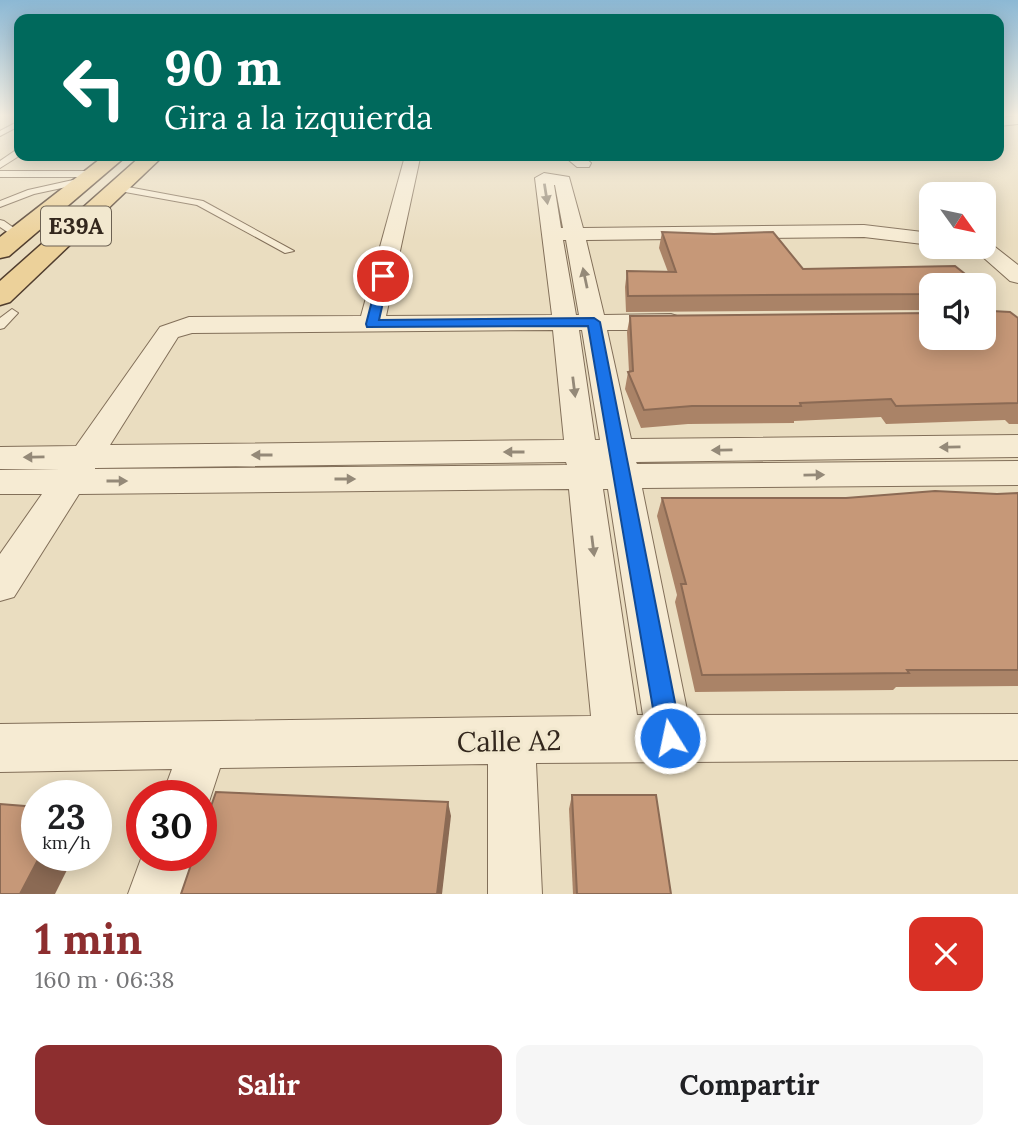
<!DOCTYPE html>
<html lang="es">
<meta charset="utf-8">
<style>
body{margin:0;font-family:Lora,serif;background:#f6f6f6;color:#202124;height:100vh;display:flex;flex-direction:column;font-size:26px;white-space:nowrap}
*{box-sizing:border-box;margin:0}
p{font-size:23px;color:#757577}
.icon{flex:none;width:38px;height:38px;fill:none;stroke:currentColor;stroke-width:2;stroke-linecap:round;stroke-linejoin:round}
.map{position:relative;height:894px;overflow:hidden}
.panel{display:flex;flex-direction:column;background:#fff;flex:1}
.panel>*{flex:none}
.top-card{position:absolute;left:14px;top:14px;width:990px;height:147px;border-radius:14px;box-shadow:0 4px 18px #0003;background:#00695c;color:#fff;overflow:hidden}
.needle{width:46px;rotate:123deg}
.fabs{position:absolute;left:919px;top:182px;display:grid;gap:14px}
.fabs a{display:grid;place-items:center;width:77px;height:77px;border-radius:14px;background:#fff;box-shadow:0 4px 18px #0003;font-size:35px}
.speed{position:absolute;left:21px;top:780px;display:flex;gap:14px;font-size:35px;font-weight:700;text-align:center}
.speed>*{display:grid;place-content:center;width:91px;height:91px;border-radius:50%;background:#fff;box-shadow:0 4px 18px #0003;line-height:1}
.speed small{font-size:18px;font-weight:400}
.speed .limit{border:10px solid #d22;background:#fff;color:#111}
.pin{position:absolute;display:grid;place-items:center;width:60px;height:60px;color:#fff;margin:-30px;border:4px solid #fff;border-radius:50%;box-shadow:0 2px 7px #0007}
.me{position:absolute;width:77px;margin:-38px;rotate:350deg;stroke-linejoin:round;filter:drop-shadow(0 0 5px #0008)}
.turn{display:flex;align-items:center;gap:24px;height:147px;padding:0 35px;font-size:32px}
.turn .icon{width:91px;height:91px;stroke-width:2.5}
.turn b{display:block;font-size:49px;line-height:60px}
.round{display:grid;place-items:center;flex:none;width:74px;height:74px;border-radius:14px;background:#f6f6f6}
.summary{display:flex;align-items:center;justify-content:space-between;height:119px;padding:0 35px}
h1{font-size:42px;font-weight:700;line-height:52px;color:#8d2e2f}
.cta{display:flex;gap:14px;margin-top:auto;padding:14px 35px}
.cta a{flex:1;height:80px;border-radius:14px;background:#8d2e2f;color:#fff;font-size:28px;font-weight:700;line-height:80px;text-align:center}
.cta a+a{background:#f6f6f6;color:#202124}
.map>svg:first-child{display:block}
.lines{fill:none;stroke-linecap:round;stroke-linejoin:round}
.service-casing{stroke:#826f59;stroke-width:2}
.minor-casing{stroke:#826f59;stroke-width:2}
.primary-casing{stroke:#503d2e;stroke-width:3}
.service{fill:#f6ebd3;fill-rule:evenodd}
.minor{fill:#f6ebd3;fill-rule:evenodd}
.primary{fill:#ecd19a;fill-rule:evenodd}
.wall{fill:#aa8367}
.shaded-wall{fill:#8b6a54}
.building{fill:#c69878;stroke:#8b6a54;stroke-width:2}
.oneway{fill:#948978}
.route{fill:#1a73e8;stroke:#114b97;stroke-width:2}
.labels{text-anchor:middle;stroke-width:6;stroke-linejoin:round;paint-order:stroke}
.shield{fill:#f2e8cf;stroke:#6c6152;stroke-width:2}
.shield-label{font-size:23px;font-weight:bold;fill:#33271d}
.near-street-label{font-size:28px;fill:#33271d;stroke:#f2e8cf}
</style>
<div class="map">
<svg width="1018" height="894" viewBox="0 0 1018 894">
<rect width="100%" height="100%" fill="#eaddc0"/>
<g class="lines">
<defs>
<g id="service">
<path d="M19,121V126L0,136V131Z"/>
<path d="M16,150H19V156L0,168V161Z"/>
<path d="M0,171H93L97,174L93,177H0Z"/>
<path d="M82,178L86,181L85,183L34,194L0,207V201L28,190Z"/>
<path d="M117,185L203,201L294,251L285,253L197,205L114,190V186Z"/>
<path d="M0,220L4,221L24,235L15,237L0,227Z"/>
<path d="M12,309L18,313L4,328L0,329V318Z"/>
</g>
<g id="minor">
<path d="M1018,116V124L999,126V118Z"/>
<path d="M405,156L420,158L386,316L552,315L535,178L544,173L569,177L583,228L864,225L931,233V245L864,237L586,240L604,315L671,314L680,317L684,322L680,327L671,330H607L631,439L1018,435V457L636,462L637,464L1018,461V485L642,488L688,715L1018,714V760L536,763L542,894H488V764L220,768L205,814L201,815V796H162L172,769L0,772V724L591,716L569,489L79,494L14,597L0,601V554L42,494H0V470L60,469H0V447L76,446L160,327L189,317L361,316ZM554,185H555L563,228H561ZM563,240H566L579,315H576ZM553,330L564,440L110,445L178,337L192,333ZM579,330H582L600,440H595ZM566,462L567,465L95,469V468ZM603,489H608L643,715H637Z"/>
<path d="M564,156H583L591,163L589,167H577Z"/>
<path d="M984,241L990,243L1018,265V283L1010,281L976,251L973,247H984Z"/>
<path d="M142,856H194L182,894H128Z"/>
</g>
<g id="primary">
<path d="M104,156H126L9,256L0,258V237Z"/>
<path d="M141,156H163L10,302L0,305V281Z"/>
</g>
</defs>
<!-- service casing -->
<use href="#service" class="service-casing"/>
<!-- minor casing -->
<use href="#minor" class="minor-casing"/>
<!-- primary casing -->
<use href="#primary" class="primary-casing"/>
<!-- service -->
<use href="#service" class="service"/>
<!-- minor -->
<use href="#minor" class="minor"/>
<!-- primary -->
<use href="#primary" class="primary"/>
</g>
<!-- wall -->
<g class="wall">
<path d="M662,232L803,269L931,285V310L626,312L625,287L627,271L668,272L659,248Z"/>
<path d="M992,311L1018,318V424H1009L1005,420L886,424L881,417L794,421V423L688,424L641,428L625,389L628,372H629L627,332L630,316L931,313Z"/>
<path d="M1018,493V686L896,687L893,690L695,692L675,602L677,595L657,516L662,498H846Z"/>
<path d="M572,795L671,894H573L569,809Z"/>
</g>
<!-- shaded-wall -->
<g class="shaded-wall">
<path d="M448,802L451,816L442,894H437Z"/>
<path d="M40,856H74L55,894H20Z"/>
</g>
<!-- building -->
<g class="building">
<path d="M662,232L714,234L773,232L803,269L955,266L979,285H931V294L628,296L627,271L676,272Z"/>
<path d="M984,289L991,296L992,311L1010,312L1018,318V403L896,406L891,399L800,403L801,406H692L644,410L628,372L633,371L630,316L931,313V338H984Z"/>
<path d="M935,491L997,494L1018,493V670H907L909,673L702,675L681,584H686L662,498H846Z"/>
<path d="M216,792L448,802L437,894H181L194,856H201V835Z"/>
<path d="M572,795H656L671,894H577Z"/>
<path d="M0,804L37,807V856H40L20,894H0Z"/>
</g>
<!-- one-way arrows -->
<defs><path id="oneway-solid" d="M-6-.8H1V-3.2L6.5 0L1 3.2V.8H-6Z" transform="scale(1.75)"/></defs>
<g class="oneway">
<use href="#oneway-solid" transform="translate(546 194) rotate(81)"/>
<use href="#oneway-solid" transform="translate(585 278) rotate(-102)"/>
<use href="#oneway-solid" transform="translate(574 387) rotate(83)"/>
<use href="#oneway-solid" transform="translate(950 447) rotate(179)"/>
<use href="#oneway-solid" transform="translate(722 450) rotate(179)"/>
<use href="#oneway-solid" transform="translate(514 452) rotate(180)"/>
<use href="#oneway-solid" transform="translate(262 455) rotate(180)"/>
<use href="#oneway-solid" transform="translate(34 457) rotate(179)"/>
<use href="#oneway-solid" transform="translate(814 475) rotate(-1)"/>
<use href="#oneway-solid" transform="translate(345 479)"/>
<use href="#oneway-solid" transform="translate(117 481)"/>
<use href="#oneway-solid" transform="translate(593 546) rotate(83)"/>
</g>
<!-- sky -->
<linearGradient id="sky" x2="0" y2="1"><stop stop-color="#8cb8d4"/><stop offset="0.48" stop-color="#f6f0e3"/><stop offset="1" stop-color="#f6f0e3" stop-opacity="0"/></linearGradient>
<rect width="1018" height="240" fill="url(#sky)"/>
<!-- route -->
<path class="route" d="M379,274L389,276L379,320L594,318L600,322L682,738L678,747L670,750L662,747L658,738L588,326L367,327L366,324Z"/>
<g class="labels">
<!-- shield labels -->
<rect class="shield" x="41" y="206.5" width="70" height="39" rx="5"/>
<g class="shield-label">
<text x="76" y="234">E39A</text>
</g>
<!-- near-street labels -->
<g class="near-street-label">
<text transform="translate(509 741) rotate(-1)" y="10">Calle A2</text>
</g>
</g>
</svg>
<div class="fabs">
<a><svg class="needle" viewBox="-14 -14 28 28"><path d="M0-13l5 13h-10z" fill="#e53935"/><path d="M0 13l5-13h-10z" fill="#757577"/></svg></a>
<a><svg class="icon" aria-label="sound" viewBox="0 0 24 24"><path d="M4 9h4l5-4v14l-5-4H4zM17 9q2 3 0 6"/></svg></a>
</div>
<div class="speed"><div>23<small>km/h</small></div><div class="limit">30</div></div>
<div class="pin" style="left:383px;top:276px;background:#d93025"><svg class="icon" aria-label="arrive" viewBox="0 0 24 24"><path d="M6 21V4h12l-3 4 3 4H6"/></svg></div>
<svg class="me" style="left:670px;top:738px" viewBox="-20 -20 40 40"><circle r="17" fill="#1a73e8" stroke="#fff" stroke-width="3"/><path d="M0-11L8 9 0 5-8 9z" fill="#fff"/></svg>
<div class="top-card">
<div class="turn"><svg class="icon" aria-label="left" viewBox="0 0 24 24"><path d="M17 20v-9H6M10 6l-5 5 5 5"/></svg><div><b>90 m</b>Gira a la izquierda</div></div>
</div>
</div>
<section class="panel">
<div class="summary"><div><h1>1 min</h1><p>160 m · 06:38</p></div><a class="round" style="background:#d93025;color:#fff"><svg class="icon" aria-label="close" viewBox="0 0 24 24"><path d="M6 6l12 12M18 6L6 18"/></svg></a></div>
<div class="cta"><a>Salir</a><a>Compartir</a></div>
</section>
